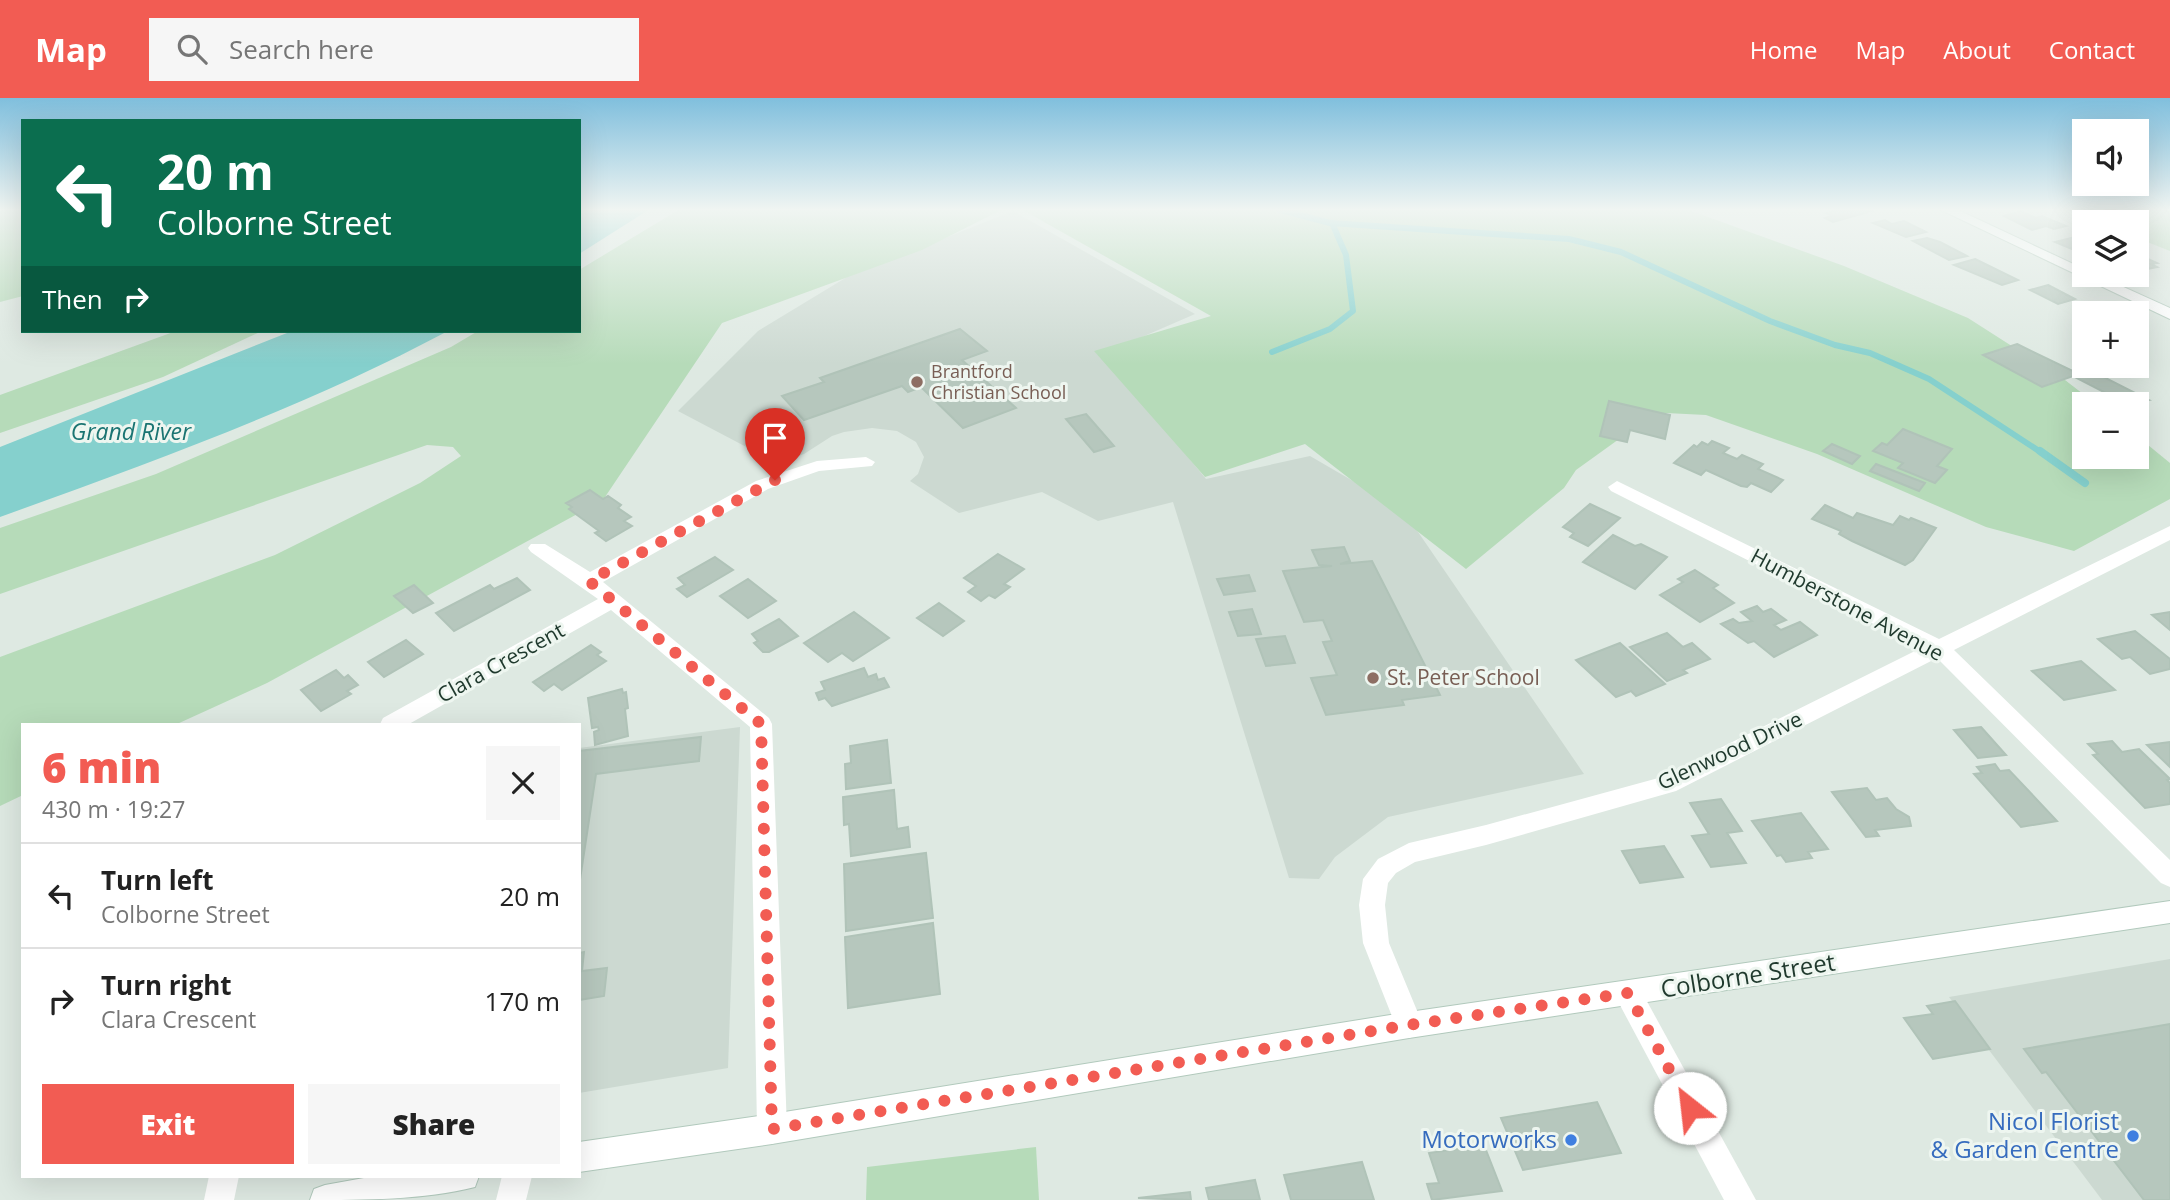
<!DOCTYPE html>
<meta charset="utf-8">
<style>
body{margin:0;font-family:"Open Sans",sans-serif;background:#f6f6f6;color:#222;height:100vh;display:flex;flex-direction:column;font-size:26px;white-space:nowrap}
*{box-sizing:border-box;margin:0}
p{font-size:23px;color:#767676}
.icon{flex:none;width:38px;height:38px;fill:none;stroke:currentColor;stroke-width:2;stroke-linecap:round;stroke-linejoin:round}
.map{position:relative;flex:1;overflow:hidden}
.sheet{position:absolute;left:21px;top:625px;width:560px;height:455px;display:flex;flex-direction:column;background:#fff;border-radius:0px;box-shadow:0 7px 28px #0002}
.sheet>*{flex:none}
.banner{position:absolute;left:21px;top:21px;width:560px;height:214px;border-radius:0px;box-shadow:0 7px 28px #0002;background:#0b6e4f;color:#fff;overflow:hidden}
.buttons{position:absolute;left:2072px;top:21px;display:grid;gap:14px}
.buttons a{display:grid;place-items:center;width:77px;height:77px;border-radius:0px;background:#fff;box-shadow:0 7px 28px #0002;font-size:35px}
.pin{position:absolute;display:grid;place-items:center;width:60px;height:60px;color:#fff;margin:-72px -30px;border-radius:50% 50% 50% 0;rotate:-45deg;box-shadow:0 0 7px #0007}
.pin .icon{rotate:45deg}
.me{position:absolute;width:77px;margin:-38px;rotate:331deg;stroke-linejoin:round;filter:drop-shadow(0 0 5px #0008)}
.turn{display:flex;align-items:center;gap:24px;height:147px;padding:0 21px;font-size:32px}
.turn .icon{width:91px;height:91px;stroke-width:2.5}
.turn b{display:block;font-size:49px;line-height:60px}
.then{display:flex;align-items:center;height:66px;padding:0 21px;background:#0003;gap:14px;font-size:26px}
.round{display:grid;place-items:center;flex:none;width:74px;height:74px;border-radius:0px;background:#f6f6f6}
.overview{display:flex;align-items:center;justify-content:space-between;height:119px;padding:0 21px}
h1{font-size:42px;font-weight:800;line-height:52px;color:#f25c53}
.action{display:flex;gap:14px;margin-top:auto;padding:14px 21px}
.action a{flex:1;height:80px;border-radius:0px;background:#f25c53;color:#fff;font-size:28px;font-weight:800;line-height:80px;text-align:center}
.action a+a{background:#f6f6f6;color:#222}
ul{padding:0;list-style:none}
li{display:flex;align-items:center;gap:21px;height:105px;padding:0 21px;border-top:2px solid #e0e0e0}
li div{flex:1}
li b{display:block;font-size:26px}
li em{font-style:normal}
header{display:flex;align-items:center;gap:42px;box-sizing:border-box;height:98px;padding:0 35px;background:#f25c53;color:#fff}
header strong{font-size:33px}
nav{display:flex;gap:38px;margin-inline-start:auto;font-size:24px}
.search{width:490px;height:63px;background:#f6f6f6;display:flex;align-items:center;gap:18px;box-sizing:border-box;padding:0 24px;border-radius:0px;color:#767676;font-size:26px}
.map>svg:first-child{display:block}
.built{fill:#ccd9d1}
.green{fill:#b6dbb9}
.water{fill:#85d0cd}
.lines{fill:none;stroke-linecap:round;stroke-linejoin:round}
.stream-far1{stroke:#85d0cd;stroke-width:6}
.stream{stroke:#85d0cd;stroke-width:8}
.building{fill:#b6c7bd;stroke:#b0c3b8;stroke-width:2}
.secondary-casing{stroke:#b1c9bc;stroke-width:2}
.street{fill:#fff;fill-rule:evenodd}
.secondary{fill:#fff;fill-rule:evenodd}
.route{stroke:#f25c53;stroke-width:12;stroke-dasharray:0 21.6}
.education-dot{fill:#8d6e63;stroke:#eef6f0;stroke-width:2.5}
.shop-dot{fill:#3f7fe0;stroke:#eef6f0;stroke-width:2.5}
.labels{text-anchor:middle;stroke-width:6;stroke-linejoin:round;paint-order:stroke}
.far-education-label{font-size:18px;fill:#785e54;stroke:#eef6f0;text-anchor:start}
.street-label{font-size:21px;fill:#1f392d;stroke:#eef6f0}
.education-label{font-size:21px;fill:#785e54;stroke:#eef6f0;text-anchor:start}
.water-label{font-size:23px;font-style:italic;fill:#1a7472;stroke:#eef6f0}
.near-street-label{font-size:24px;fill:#1f392d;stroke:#eef6f0}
.near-shop-label{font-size:24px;fill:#366cbe;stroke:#eef6f0;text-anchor:end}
</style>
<header>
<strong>Map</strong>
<div class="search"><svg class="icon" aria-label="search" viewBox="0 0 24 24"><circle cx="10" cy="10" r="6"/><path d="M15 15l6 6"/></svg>Search here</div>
<nav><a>Home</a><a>Map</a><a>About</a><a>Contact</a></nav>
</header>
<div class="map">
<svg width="2170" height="1102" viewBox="0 0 2170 1102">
<rect width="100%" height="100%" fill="#dee9e2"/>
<!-- built -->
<g class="built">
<path d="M1013,113L1195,216L1103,256L1206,381L1310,358L1403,412L1584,676L1388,719L1335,759L1319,781L1289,780L1173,404L1098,423L1042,394L959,415L910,383L918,376L924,359L916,344L897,333L872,330L844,334L832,338L804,356L777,365L678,313L758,233L847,179Z"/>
<path d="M740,629L728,970L579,995V650Z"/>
<path d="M2170,861V1102H2102L1949,899Z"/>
</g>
<!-- green -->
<g class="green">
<path d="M8,111H23V198L0,204V113Z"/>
<path d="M680,111H1003L922,152L722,225L603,402L267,585L177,626H23V697L0,708V559L275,457L420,385L461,358L453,349L427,347L0,496V430L156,376L451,249L478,233H579V172Z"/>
<path d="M1021,111H1686L1844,168L1968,220L2065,282L2096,306H2084V359H2137V338L2170,365V401L2074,453L1986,429L1817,356L1706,317L1666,315L1633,331L1576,372L1564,390L1466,471L1305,346L1205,379L1094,253L1211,218Z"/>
<path d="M2065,111H2170V153L2137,140V124H2098Z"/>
<path d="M176,233H262L163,279L0,335V297Z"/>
<path d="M1036,1049L1039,1102H866L867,1069Z"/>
</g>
<!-- water -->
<g class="water">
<path d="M579,111H650L579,156Z"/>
<path d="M292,233H448C305,309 152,364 0,419V349Z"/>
</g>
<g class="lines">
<!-- stream-far1 -->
<g class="stream-far1">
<path d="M1277,111L1330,125L1569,141L1621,154L1770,223L1835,247L1870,255L1929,281L2042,355"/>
<path d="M1272,254L1330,231L1353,213L1346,157L1332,125"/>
</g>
<!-- stream -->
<path class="stream" d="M2040,353L2085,385"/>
</g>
<!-- building -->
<g class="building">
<path d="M1842,111H1868L1872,113L1833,124L1825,120L1832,118L1826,115Z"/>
<path d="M2021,113L2036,120L2042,118L2066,128L2054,131L2046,128L2032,132L2004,118Z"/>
<path d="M1885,122L1892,126L1904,123L1926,134L1906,139L1873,125Z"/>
<path d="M2083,137L2084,153L2079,154L2055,144Z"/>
<path d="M1927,140L1940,144L1967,158L1949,162L1913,143Z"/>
<path d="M2137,156L2157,165L2151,166L2157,169L2137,173Z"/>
<path d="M1975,161L2018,182L2002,187L1954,167Z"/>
<path d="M2048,187L2075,201L2058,206L2030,192Z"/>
<path d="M960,231L987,253L962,262L1016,310L963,330L921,289L908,294L902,288L804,322L782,298L824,284L820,280Z"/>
<path d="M2017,246L2083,278L2094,274L2149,302L2127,306L2073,278L2042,289L1983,257Z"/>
<path d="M1609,303L1670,317L1665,341L1630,332L1627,344L1600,338Z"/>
<path d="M1086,316L1114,348L1094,354L1066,321Z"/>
<path d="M1903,331L1952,351L1937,368L1947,372L1935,385L1898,370L1903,365L1873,353L1882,345L1887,347Z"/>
<path d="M1712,343L1729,350L1723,355L1737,361L1742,357L1763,366L1758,371L1783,382L1771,394L1751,385L1747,389L1741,388L1706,372L1701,377L1674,365L1694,347L1697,349L1702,344L1708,347Z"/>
<path d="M1832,346L1860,358L1852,366L1823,353Z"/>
<path d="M1876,366L1925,385L1919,393L1870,373Z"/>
<path d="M590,392L603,401L608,398L621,407L618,410L631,419L624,423L632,428L606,443L595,435L599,433L569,411L572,409L566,405Z"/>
<path d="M1590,406L1620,420L1588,448L1570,439L1574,435L1563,429Z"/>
<path d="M1825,407L1853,420L1857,415L1893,427L1900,418L1909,422L1911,420L1936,430L1913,462L1905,467L1852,443L1839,436L1841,433L1812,421Z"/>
<path d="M1613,437L1635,448L1641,446L1667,459L1635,491L1583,464Z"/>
<path d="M1344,449L1350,463L1340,466L1372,463L1440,597L1402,602L1404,607L1326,617L1311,580L1337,577L1323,544L1332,543L1323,522L1304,524L1283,473L1332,468L1319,467L1312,452Z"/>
<path d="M998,456L1024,471L1004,486L1010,489L995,500L989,497L981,503L968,494L976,488L964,480Z"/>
<path d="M715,459L733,472L687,499L677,491L685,487L678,480Z"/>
<path d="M1695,472L1718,487L1713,490L1734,505L1700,524L1660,497L1683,484L1678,481Z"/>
<path d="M1249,477L1255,493L1224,497L1217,481Z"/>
<path d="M517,480L530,492L454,533L436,515L490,487L494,491Z"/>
<path d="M748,481L776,503L748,520L720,498Z"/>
<path d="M414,487L433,505L413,515L394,498Z"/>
<path d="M939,505L964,523L943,538L917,520Z"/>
<path d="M1757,508L1763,514L1771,511L1786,522L1774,527L1781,532L1800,524L1817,537L1774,559L1754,543L1748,545L1721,526L1733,521L1739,525L1752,523L1741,514Z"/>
<path d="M1252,511L1261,536L1238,538L1229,514Z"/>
<path d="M854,514L889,540L853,563L842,555L828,564L804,545Z"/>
<path d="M2170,514V532L2152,517Z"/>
<path d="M779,521L798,538L769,554H763L754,545L758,543L752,536Z"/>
<path d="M2135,533L2170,561V571L2150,576L2130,559L2122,561L2098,541Z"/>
<path d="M1667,535L1683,549L1692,545L1710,561L1683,572L1687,575L1667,583L1630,549Z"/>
<path d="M1285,538L1295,565L1266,568L1256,541Z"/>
<path d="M406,542L423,556L384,579L368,564Z"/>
<path d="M1620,545L1665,586L1636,598L1631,593L1616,599L1576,562Z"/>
<path d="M591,547L601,554L597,557L606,563L562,592L554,586L544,593L533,584Z"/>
<path d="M2081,563L2115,592L2064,602L2032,573Z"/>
<path d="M864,570L868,579L876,576L878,582L884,580L889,589L832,608L825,600L819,602L816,595L825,592L821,584Z"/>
<path d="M336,572L344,580L348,577L358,587L347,593L351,596L321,613L301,592Z"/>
<path d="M622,591L623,595L626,594L628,610L625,611L628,638L595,647L594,634L599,632L598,629L592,630L588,600Z"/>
<path d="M1981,629L2006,657L1978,660L1954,632Z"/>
<path d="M701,639L699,663L596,676L579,788V653Z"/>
<path d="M887,642L891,685L846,691L845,666L851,665L850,648Z"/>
<path d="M2112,643L2122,654L2139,651L2170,681L2167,682L2170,685V706L2145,710L2093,657L2098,656L2088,646Z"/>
<path d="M2170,644V669L2147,647Z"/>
<path d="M1995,666L2000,673L2009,672L2057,723L2021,729L1974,676L1982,675L1977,669Z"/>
<path d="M1867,690L1876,702L1887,700L1896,711L1909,719L1911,728L1875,732L1879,738L1866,739L1832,694Z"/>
<path d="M894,692L897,731L908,729L910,749L851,758L849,726L844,727L843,699Z"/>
<path d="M1721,701L1742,733L1727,735L1746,765L1711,769L1692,738L1709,736L1690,705Z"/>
<path d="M1801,715L1828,751L1808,754L1812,760L1786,764L1781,757L1777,758L1752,723Z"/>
<path d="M1664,748L1683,779L1640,785L1622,753Z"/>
<path d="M926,755L933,820L846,833L844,766Z"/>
<path d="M933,825L940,896L848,910L845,839Z"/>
<path d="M584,854L582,873L607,870L604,898L579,902V855Z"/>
<path d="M1955,903L1990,951L1933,961L1904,920L1933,916L1927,908Z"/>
<path d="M2170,926V1102H2144L2046,974L2042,975L2024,951Z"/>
<path d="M1597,1004L1621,1055L1523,1072L1501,1020Z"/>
<path d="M1484,1047L1502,1093L1432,1102L1427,1086L1439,1085L1429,1055Z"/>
<path d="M1362,1064L1374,1102H1291L1284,1077Z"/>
<path d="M1255,1082L1260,1102H1209L1206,1090Z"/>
<path d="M1190,1094L1191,1102L1138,1100Z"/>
</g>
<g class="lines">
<defs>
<g id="secondary">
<path d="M1939,111H1956L2084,171V177H2097L2170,210V221Z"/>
<path d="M2170,803V825L1409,940L772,1046L579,1074V1044L772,1016L1409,914Z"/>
<path d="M375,1078H479L475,1089C424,1102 363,1102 310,1102L314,1091L325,1087Z"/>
</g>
</defs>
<!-- secondary casing -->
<use href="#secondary" class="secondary-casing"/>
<!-- street -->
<g class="street">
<path d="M866,359L875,364L872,368L819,373L768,391L603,484L769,620L772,626L787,1031L782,1041L772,1046L762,1041L757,1031L750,629L611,512L409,626H380L383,620L598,501L531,454L528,450L531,446H545L590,474L756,383L817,363Z"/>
<path d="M1617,383L1939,541L2170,428V442L1954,552L2170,762V789L2161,785L1937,560L1676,693L1486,747L1415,764L1396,775L1388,785L1385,807L1389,845L1423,927L1419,936L1409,940L1399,936L1363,845L1359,807L1363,781L1378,761L1409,745L1486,727L1662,679L1921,550L1611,393L1608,389Z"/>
<path d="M1628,884L1638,887L1756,1102H1724L1614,896L1618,887Z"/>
<path d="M209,1078H239L234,1102H204Z"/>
<path d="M502,1078H532L526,1102H496Z"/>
</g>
<!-- secondary -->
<use href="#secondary" class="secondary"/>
</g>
<!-- sky -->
<linearGradient id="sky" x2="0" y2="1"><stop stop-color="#80bfdd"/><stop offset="0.42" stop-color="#f0f5f2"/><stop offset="1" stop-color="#f0f5f2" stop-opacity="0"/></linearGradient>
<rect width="2170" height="266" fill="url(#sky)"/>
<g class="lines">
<!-- route -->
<path class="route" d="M775,382L589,483L761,626L772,1031L1409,927L1628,895L1690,1010"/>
</g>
<!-- markers -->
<g class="education-dot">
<circle cx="917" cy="284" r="7"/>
<circle cx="1373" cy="580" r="7"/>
</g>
<g class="shop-dot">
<circle cx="2133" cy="1038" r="7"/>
<circle cx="1571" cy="1042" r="7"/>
</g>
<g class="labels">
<!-- far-education labels -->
<g class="far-education-label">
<text x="931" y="280">Brantford<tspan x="931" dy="21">Christian School</tspan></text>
</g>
<!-- street labels -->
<g class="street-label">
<text transform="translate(1847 507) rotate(28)" y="7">Humberstone Avenue</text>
<text transform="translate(501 565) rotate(-29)" y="7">Clara Crescent</text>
<text transform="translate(1730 653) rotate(-25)" y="7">Glenwood Drive</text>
</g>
<!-- education labels -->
<g class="education-label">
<text x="1387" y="587">St. Peter School</text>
</g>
<!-- water labels -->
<g class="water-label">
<text x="131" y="342">Grand River</text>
</g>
<!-- near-street labels -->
<g class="near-street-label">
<text transform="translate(1748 878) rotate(-9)" y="8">Colborne Street</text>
</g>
<!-- near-shop labels -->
<g class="near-shop-label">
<text x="2119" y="1032">Nicol Florist<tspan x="2119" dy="28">&amp; Garden Centre</tspan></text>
<text x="1557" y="1050">Motorworks</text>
</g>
</g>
</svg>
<div class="buttons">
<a><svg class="icon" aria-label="sound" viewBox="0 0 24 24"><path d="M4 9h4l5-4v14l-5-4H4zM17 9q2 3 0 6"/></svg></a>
<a><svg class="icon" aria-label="layers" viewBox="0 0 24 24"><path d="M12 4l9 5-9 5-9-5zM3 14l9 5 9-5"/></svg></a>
<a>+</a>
<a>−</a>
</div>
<div class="pin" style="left:775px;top:382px;background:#d93025"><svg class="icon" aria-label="arrive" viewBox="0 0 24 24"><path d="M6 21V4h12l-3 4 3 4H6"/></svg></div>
<svg class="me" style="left:1690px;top:1010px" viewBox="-20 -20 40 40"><circle r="19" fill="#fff"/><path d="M0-13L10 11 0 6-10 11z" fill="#f25c53"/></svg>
<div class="banner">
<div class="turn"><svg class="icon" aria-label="left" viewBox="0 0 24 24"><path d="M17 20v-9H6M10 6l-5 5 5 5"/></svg><div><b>20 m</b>Colborne Street</div></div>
<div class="then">Then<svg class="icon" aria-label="right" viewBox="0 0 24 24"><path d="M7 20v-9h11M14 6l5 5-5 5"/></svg></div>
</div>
<section class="sheet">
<div class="overview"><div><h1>6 min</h1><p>430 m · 19:27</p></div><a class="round"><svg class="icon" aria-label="close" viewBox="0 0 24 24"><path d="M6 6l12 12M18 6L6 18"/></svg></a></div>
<ul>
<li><svg class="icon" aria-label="left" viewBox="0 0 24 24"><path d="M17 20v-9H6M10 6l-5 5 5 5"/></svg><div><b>Turn left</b><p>Colborne Street</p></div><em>20 m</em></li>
<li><svg class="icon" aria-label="right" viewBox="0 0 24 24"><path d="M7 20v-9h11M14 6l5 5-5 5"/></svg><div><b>Turn right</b><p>Clara Crescent</p></div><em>170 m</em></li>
</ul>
<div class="action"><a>Exit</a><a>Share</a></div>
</section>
</div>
